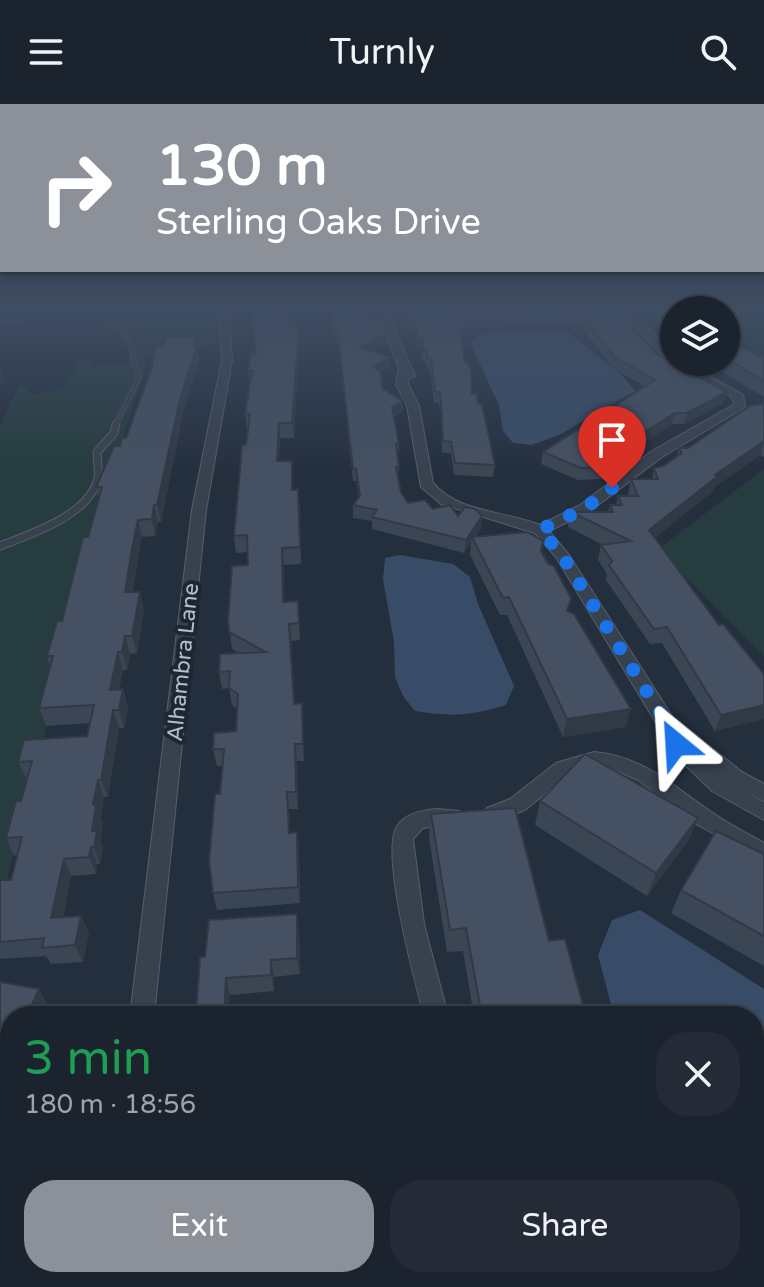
<!DOCTYPE html>
<meta charset="utf-8">
<style>
body{margin:0;font-family:"Varela Round",sans-serif;background:#242b36;color:#f1f3f6;height:100vh;display:flex;flex-direction:column;font-size:30px;white-space:nowrap}
*{box-sizing:border-box;margin:0}
p{font-size:26px;color:#a0a4aa}
.icon{flex:none;width:44px;height:44px;fill:none;stroke:currentColor;stroke-width:2;stroke-linecap:round;stroke-linejoin:round}
.map{position:relative;flex:1;overflow:hidden}
.details{position:absolute;left:0px;top:902px;width:764px;height:282px;display:flex;flex-direction:column;background:#1b232e;border-radius:32px 32px 0 0;box-shadow:0 2px 6px #0004,0 0 0 2px #39404a}
.details>*{flex:none}
.guide{position:absolute;left:0px;top:0px;width:764px;height:168px;box-shadow:0 2px 6px #0004,0 0 0 2px #39404a;background:#8c9099;color:#fff;overflow:hidden}
.fabs{position:absolute;left:660px;top:192px;display:grid;gap:16px}
.fabs a{display:grid;place-items:center;width:80px;height:80px;border-radius:50%;background:#1b232e;box-shadow:0 2px 6px #0004,0 0 0 2px #39404a;font-size:40px}
.pin{position:absolute;display:grid;place-items:center;width:68px;height:68px;color:#fff;margin:-82px -34px;border-radius:50% 50% 50% 0;rotate:-45deg;box-shadow:0 0 8px #0007}
.pin .icon{rotate:45deg}
.me{position:absolute;width:88px;margin:-44px;rotate:333deg;stroke-linejoin:round;filter:drop-shadow(0 0 6px #0008)}
.turn{display:flex;align-items:center;gap:28px;height:168px;padding:0 24px;font-size:36px}
.turn .icon{width:104px;height:104px;stroke-width:2.5}
.turn b{display:block;font-size:56px;line-height:68px}
.round{display:grid;place-items:center;flex:none;width:84px;height:84px;border-radius:32px;background:#242b36}
.summary{display:flex;align-items:center;justify-content:space-between;height:136px;padding:0 24px}
h1{font-size:48px;font-weight:600;line-height:60px;color:#1e9e55}
.primary-button{display:flex;gap:16px;margin-top:auto;padding:16px 24px}
.primary-button a{flex:1;height:92px;border-radius:32px;background:#8c9099;color:#fff;font-size:32px;font-weight:600;line-height:92px;text-align:center}
.primary-button a+a{background:#242b36;color:#f1f3f6}
header{display:flex;justify-content:space-between;align-items:center;height:104px;padding:0 24px;background:#1b232e;font-size:36px;font-weight:600}
.map>svg:first-child{display:block}
.green{fill:#263c3f}
.water{fill:#394c67}
.lines{fill:none;stroke-linecap:round;stroke-linejoin:round}
.lane-far1-casing{stroke:#565f6c;stroke-width:6}
.lane-casing{stroke:#565f6c;stroke-width:9}
.street-casing{stroke:#565f6c;stroke-width:2}
.lane-far1{stroke:#38414e;stroke-width:5}
.lane{stroke:#38414e;stroke-width:7}
.street{fill:#38414e;fill-rule:evenodd}
.wall{fill:#3b4654}
.shaded-wall{fill:#303945}
.building{fill:#455162;stroke:#303945;stroke-width:2}
.route{stroke:#1a73e8;stroke-width:14;stroke-dasharray:0 25.2}
.labels{text-anchor:middle;stroke-width:8;stroke-linejoin:round;paint-order:stroke}
.street-label{font-size:22px;fill:#b4bcc9;stroke:#1d2633}
</style>
<header><svg class="icon" aria-label="menu" viewBox="0 0 24 24"><path d="M4 6h16M4 12h16M4 18h16"/></svg>Turnly<svg class="icon" aria-label="search" viewBox="0 0 24 24"><circle cx="10" cy="10" r="6"/><path d="M15 15l6 6"/></svg></header>
<div class="map">
<svg width="764" height="1183" viewBox="0 0 764 1183">
<rect width="100%" height="100%" fill="#242f3e"/>
<!-- green -->
<g class="green">
<path d="M0,205H225L228,228L222,238L148,253L83,466L62,565L0,802V321L20,280L32,290C45,288 61,287 70,275C77,267 77,258 86,252L94,262L127,260L132,246L126,233L106,230L111,217L109,214L0,221Z"/>
<path d="M697,205H764V258L726,228V206Z"/>
<path d="M764,365V553L658,445Z"/>
</g>
<!-- water -->
<g class="water">
<path d="M551,227L569,229L623,272L635,287L559,331L531,341L513,339L503,327L499,301L470,239C485,220 528,227 551,227Z"/>
<path d="M400,451L453,460L470,473L478,500L514,582L506,601C471,612 451,613 415,607L403,592L395,573L394,538L383,475L385,454Z"/>
<path d="M640,806L764,885V1183H704L696,1174H754V912H614L598,851L612,816Z"/>
</g>
<g class="lines">
<defs>
<path id="lane-far1" d="M113,205L111,213L128,233L139,274L115,322"/>
<path id="lane" d="M0,442C31,430 90,411 98,374C99,366 97,356 97,348L114,329L116,320"/>
<g id="street">
<path d="M219,205H229L232,256L206,406L154,912H130L192,406L222,256Z"/>
<path d="M386,205H396L389,212L415,272L408,275V280L419,302L433,379C458,409 506,407 540,421L580,401L652,347L735,300L730,291L671,260L618,205H628L674,251V258H683L743,291L745,303L662,353L590,407L549,427L569,451L672,612L742,668L764,680V697L743,687L764,698V716L712,687L676,652L556,453L535,429L441,400L421,383L407,302L396,280L399,265L379,212Z"/>
<path d="M594,648C642,652 672,681 710,707C727,719 746,729 764,739V758L698,721L638,676L611,664L594,663L570,669L525,706L494,718L487,716L484,710L487,704L510,695L556,659Z"/>
<path d="M437,705L459,707L462,713L459,719L423,724L413,735L424,820L448,912H424C415,877 380,749 397,722C406,709 423,706 437,705Z"/>
<path d="M97,1174H127L126,1183H96Z"/>
<rect x="446" y="1174" width="30" height="9"/>
</g>
</defs>
<!-- lane-far1 casing -->
<use href="#lane-far1" class="lane-far1-casing"/>
<!-- lane casing -->
<use href="#lane" class="lane-casing"/>
<!-- street casing -->
<use href="#street" class="street-casing"/>
<!-- lane-far1 -->
<use href="#lane-far1" class="lane-far1"/>
<!-- lane -->
<use href="#lane" class="lane"/>
<!-- street -->
<use href="#street" class="street"/>
</g>
<!-- wall -->
<g class="wall">
<path d="M330,205H377L362,211L386,240L373,247L390,263L380,269L383,285L403,308L394,313L399,340L398,352L399,363L398,375L401,388L408,399L458,412L481,425L475,433L542,447L571,494L568,507L626,623L563,633L507,511H500L470,451L471,438L464,449L372,425V417L353,414V401L359,394L356,377H353L339,242L335,235Z"/>
<path d="M406,205H615L655,249L723,299L684,320H672L612,359H604L607,363L604,375L578,376L541,360L543,348L644,282L613,264L579,220L461,224L464,256L472,290L478,300L495,361L493,373L454,371L451,349H442L441,308L439,299H434L430,265H427L426,257H422V244L418,247L415,224L404,230Z"/>
<path d="M642,205H693L674,206V237Z"/>
<path d="M290,223L299,236L294,334H280L279,357L293,373V386L300,401L301,460L284,461V498L298,497L299,514L300,536L291,537L295,600L302,599L304,657H297L298,705H289L290,729L297,728L299,745L300,799L217,806L213,789L222,662H217L213,645L236,627L238,605L232,601L229,584L222,585L219,568L239,549L232,545L228,516L248,461V448L236,449L234,432L248,325H247L245,310L250,280L248,267L256,250Z"/>
<path d="M195,232L199,256L183,310L161,418H158L155,432L142,433L136,462L132,488L144,505L137,549L130,550L127,566H123L119,585H123L128,603L124,624H119L108,693H104L101,713L103,720L100,736L103,744L100,760H97L96,770L71,772L63,813L81,812L89,829L83,858L51,860L46,852L0,855V776H11L17,751L14,752L6,734L21,697L27,676L18,658L87,632L90,619L46,622L39,604L50,562L47,552L62,517L99,395L96,383L120,342L126,334L164,241Z"/>
<path d="M726,235L764,254V293L706,258H726Z"/>
<path d="M764,300V353L760,351L715,383L714,386L654,434L719,521L764,570V615L715,627L662,539L650,540L606,476L607,470L598,456L601,441H603L568,423L571,408H608L610,401H616L618,392H629L628,390L631,375H652L654,364L663,362L677,352L679,344H688Z"/>
<path d="M540,697L698,714L688,737L647,792L535,721Z"/>
<path d="M431,710L549,837L586,912H474L463,847L447,848L429,734Z"/>
<path d="M764,750V862L671,809L681,786Z"/>
<path d="M297,810L299,828L300,870L274,873V887L230,891L205,853Z"/>
<path d="M0,878L39,885L48,902L10,912V969L0,967Z"/>
<path d="M514,1174H651L653,1183H516Z"/>
</g>
<!-- shaded-wall -->
<g class="shaded-wall">
<path d="M353,205H377L349,217L348,207Z"/>
<path d="M415,214V224L404,230L405,219Z"/>
<path d="M299,222V236L294,334L292,319Z"/>
<path d="M386,229V240L360,254V243Z"/>
<path d="M195,232L199,256L183,310L161,418L157,401L180,295L194,242Z"/>
<path d="M423,233L422,244L418,247V236Z"/>
<path d="M390,253V263L373,274V263Z"/>
<path d="M1,265L4,275L0,283V266Z"/>
<path d="M727,288L723,299L684,320L687,309Z"/>
<path d="M403,297V308L392,314V303Z"/>
<path d="M675,309L672,320L612,359L614,347Z"/>
<path d="M279,319L280,334L278,373L277,357Z"/>
<path d="M764,337L760,351L715,383L714,386L645,442L649,426L715,371Z"/>
<path d="M154,401L158,418L155,432L152,415Z"/>
<path d="M482,412L481,425L473,436L472,433L471,438L464,449L466,436Z"/>
<path d="M138,416L142,433L130,506L125,488Z"/>
<path d="M282,444L284,461L285,515L283,498Z"/>
<path d="M140,488L144,505L137,549L132,532Z"/>
<path d="M125,532L130,550L127,566L122,548Z"/>
<path d="M118,548L123,566L115,604L110,586Z"/>
<path d="M123,585L128,603L124,624L119,606Z"/>
<path d="M764,601V615L715,627L721,611Z"/>
<path d="M631,605L626,623L563,633L567,615Z"/>
<path d="M113,606L119,624L108,693L101,676Z"/>
<path d="M295,640L297,657L298,705L296,688Z"/>
<path d="M98,676L104,693L101,713L103,720L100,736L103,744L100,760L94,743L92,727L93,700Z"/>
<path d="M287,688L289,705L291,746L289,729Z"/>
<path d="M698,714L688,737L647,792L656,769Z"/>
<path d="M297,728L299,745L300,799L298,783Z"/>
<path d="M91,743L97,760L96,770L89,753Z"/>
<path d="M64,755L71,772L60,831L51,814Z"/>
<path d="M297,810L299,828L300,870L297,854Z"/>
<path d="M81,812L89,829L83,858L75,841Z"/>
<path d="M271,856L274,873V887L271,871Z"/>
<path d="M226,874L230,891L229,912H224Z"/>
<path d="M39,885L48,902L44,912H27Z"/>
<path d="M0,1080L10,1094V1115L0,1125Z"/>
</g>
<!-- building -->
<g class="building">
<path d="M251,205H286L290,223L299,222L292,319H279L277,357H292V386L298,385L300,443L282,444L283,498L298,497L299,519L289,520L294,600L302,599L303,640H295L296,688H287L289,729L297,728L298,783L213,789L209,757L215,690H220L224,645H213L214,629L236,627L238,590L229,584L230,567L219,568L220,550L266,548L229,528L228,516L232,462L248,461L247,431L234,432L242,341H246L250,310H245L252,267H248L251,250H256Z"/>
<path d="M331,205H353L348,207L382,218L386,229L360,243L390,253L373,263L380,267L383,285L403,297L392,303L399,340H396L399,363H396L401,388L408,399L425,396L433,405L450,401L458,412L465,403L475,405L482,412L466,436L372,413L377,406L353,401L360,392L356,365H353L338,231L334,224Z"/>
<path d="M406,205H615L655,249L727,288L687,309H675L614,347H598L607,363L581,364L543,348L655,276L615,253L580,210L460,213L464,256L471,264L472,290H477L478,300H482L495,361L455,359L451,338L443,337L441,297L440,288H435L431,254H427V246H423V233L418,236L415,214L405,219Z"/>
<path d="M657,205H693L694,206H674V222Z"/>
<path d="M195,232L194,242H197L180,295L157,401H154L152,415L138,416L132,445L125,488H140L132,532H125L122,548H118L110,586L123,585L119,606H113L101,676H98L93,700L96,702L92,727H97L94,743H91L89,753L64,755L51,814L81,812L75,841L42,844L44,834L0,838V776H11L22,733L6,734L16,697H21L32,657L18,658L24,636L87,632L94,601L39,604L53,552H47L57,517H62L83,433H88L102,383H96L114,342H120L122,334H126L152,263L155,242L164,241L166,233Z"/>
<path d="M726,235L764,254V277L726,254Z"/>
<path d="M764,300V337L715,371L718,372L649,426L719,521L723,520L764,570V601L721,611L667,523L654,525L609,461L612,457L601,441L631,437L571,408H613L610,401H622L618,392H638L631,375H658L654,364L663,362L682,349L679,344H688L750,302Z"/>
<path d="M527,428L543,437L541,447L548,460L554,462L571,494L567,507L574,510L631,605L567,615L509,493L503,494L472,433Z"/>
<path d="M585,650L698,714L656,769L540,697Z"/>
<path d="M515,704L549,837L565,835L586,912H482L466,824L450,826L431,710Z"/>
<path d="M716,727L764,750V832L681,786Z"/>
<path d="M297,810V854L271,856V871L226,874L224,912H196L200,853H205L209,816Z"/>
<path d="M0,878L39,885L27,912H10V957L0,954Z"/>
<path d="M287,907V912H238Z"/>
<path d="M0,1084L7,1094L0,1101Z"/>
<path d="M235,1174H334V1183H226V1175Z"/>
<path d="M523,1174H651L653,1183H525Z"/>
</g>
<!-- sky -->
<linearGradient id="sky" x2="0" y2="1"><stop stop-color="#141a22"/><stop offset="0.55" stop-color="#3f4d63"/><stop offset="1" stop-color="#3f4d63" stop-opacity="0"/></linearGradient>
<rect width="764" height="370" fill="url(#sky)"/>
<g class="lines">
<!-- route -->
<path class="route" d="M612,384L585,404L540,426L562,451L665,617L676,640"/>
</g>
<g class="labels">
<!-- street labels -->
<g class="street-label">
<text transform="translate(182 558) rotate(-84)" y="8">Alhambra Lane</text>
</g>
</g>
</svg>
<div class="fabs">
<a><svg class="icon" aria-label="layers" viewBox="0 0 24 24"><path d="M12 4l9 5-9 5-9-5zM3 14l9 5 9-5"/></svg></a>
</div>
<div class="pin" style="left:612px;top:384px;background:#d93025"><svg class="icon" aria-label="arrive" viewBox="0 0 24 24"><path d="M6 21V4h12l-3 4 3 4H6"/></svg></div>
<svg class="me" style="left:676px;top:640px" viewBox="-20 -20 40 40"><path d="M0-17L14 15 0 8-14 15z" fill="#1a73e8" stroke="#fff" stroke-width="4"/></svg>
<div class="guide">
<div class="turn"><svg class="icon" aria-label="right" viewBox="0 0 24 24"><path d="M7 20v-9h11M14 6l5 5-5 5"/></svg><div><b>130 m</b>Sterling Oaks Drive</div></div>
</div>
<section class="details">
<div class="summary"><div><h1>3 min</h1><p>180 m · 18:56</p></div><a class="round"><svg class="icon" aria-label="close" viewBox="0 0 24 24"><path d="M6 6l12 12M18 6L6 18"/></svg></a></div>
<div class="primary-button"><a>Exit</a><a>Share</a></div>
</section>
</div>
